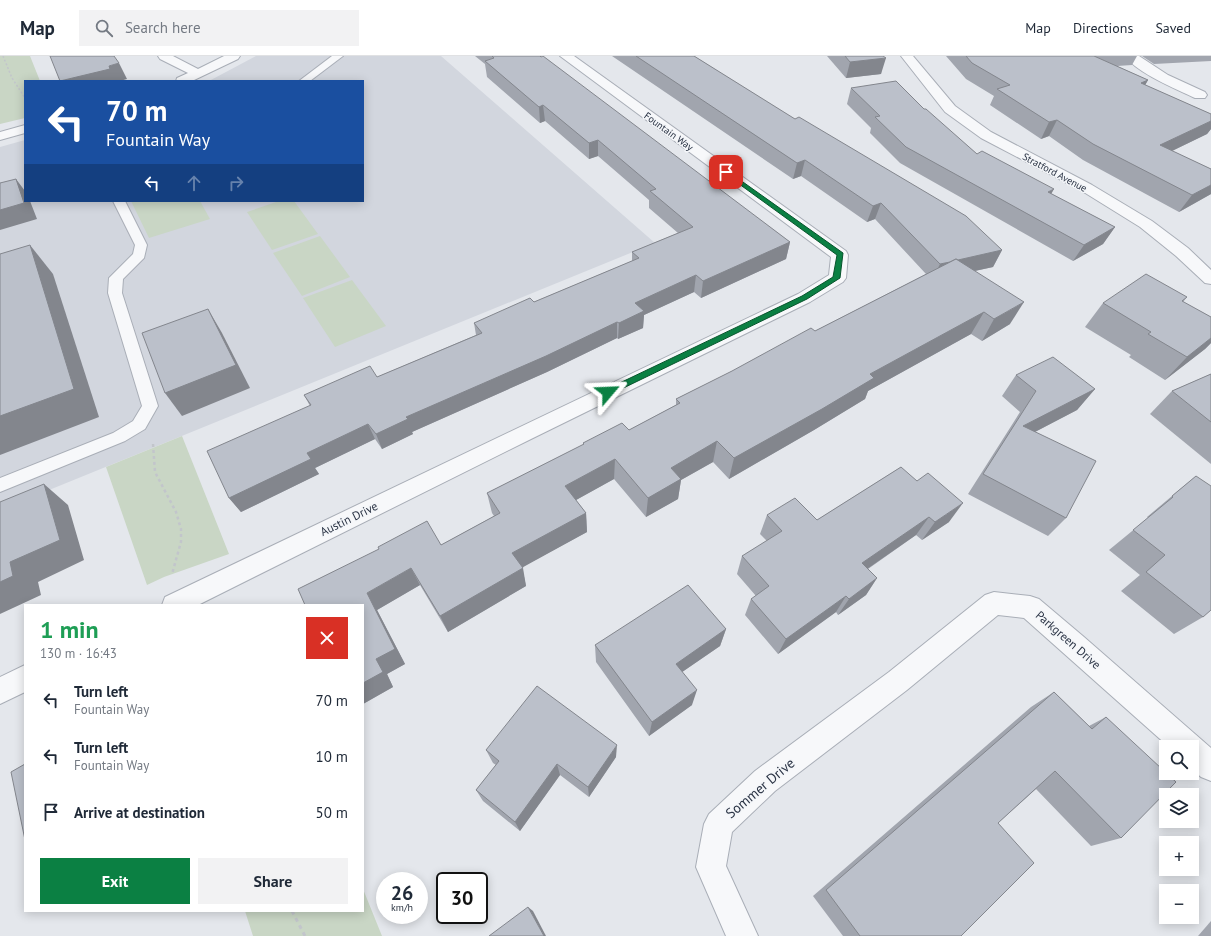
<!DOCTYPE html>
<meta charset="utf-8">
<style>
body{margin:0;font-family:"PT Sans",sans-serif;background:#f2f2f3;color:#1f2937;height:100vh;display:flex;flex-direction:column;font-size:15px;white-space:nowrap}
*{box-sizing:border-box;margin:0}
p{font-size:13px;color:#747a83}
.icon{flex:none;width:22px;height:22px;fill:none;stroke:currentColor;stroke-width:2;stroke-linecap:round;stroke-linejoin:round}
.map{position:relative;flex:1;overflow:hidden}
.drawer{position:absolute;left:24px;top:548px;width:340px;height:308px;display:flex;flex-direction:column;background:#fff;border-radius:0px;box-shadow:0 2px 10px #0003}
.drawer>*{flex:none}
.hud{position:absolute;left:24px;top:24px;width:340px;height:122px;border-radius:0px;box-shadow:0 2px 10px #0003;background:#1a4fa0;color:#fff;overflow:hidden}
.fabs{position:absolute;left:1159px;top:684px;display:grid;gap:8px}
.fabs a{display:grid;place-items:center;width:40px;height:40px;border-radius:0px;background:#fff;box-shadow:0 2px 10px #0003;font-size:20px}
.speed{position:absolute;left:376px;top:816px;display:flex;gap:8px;font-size:20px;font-weight:700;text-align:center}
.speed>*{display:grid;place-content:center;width:52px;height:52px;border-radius:50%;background:#fff;box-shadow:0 2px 10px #0003;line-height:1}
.speed small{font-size:10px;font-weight:400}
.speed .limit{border:2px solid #111;border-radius:6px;background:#fff;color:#111}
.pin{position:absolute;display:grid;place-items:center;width:34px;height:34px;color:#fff;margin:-17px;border-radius:8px;box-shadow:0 2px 6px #0006}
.me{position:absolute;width:44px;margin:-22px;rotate:64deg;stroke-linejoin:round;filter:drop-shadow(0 0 3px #0008)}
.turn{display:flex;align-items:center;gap:14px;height:84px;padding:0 16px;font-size:18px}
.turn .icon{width:52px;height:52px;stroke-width:2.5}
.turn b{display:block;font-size:28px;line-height:34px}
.lanes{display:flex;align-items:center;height:38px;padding:0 16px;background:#0003;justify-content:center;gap:20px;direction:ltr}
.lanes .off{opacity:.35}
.round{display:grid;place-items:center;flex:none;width:42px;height:42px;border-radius:0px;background:#f2f2f3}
.headline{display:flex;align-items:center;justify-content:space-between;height:68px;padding:0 16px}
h1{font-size:24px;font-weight:700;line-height:30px;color:#1e9e55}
.primary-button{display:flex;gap:8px;margin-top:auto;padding:8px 16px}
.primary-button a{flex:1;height:46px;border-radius:0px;background:#0b8043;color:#fff;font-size:16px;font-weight:700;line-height:46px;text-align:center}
.primary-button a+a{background:#f2f2f3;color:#1f2937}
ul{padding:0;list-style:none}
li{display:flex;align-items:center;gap:12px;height:56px;padding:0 16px}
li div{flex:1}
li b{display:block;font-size:15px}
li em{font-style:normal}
header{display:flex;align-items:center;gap:24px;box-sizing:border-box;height:56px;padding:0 20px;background:#fff;border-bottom:1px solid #e0e1e3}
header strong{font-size:19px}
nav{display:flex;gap:22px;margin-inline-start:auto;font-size:14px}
.search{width:280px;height:36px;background:#f2f2f3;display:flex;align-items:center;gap:10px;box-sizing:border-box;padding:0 14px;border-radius:0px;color:#747a83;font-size:15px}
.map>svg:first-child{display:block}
.built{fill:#d2d6de}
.green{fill:#c9d6c5}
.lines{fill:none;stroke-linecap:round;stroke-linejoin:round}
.service-casing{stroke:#a9aeb7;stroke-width:2}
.minor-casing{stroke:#a9aeb7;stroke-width:2}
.tertiary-casing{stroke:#a9aeb7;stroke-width:2}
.path-far2{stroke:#c2c5cb;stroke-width:1.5;stroke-dasharray:2 2;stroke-linecap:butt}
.path-far1{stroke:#c2c5cb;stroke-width:2.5;stroke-dasharray:3 3;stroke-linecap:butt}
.path{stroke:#c2c5cb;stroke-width:3;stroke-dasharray:4 4;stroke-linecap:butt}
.service{fill:#f7f8fa;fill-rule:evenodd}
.minor{fill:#f7f8fa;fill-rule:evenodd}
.tertiary{fill:#f7f8fa;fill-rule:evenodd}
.wall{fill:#a1a5ae}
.shaded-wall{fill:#83868d}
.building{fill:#bbc0ca;stroke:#83868d}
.route{fill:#0b8043;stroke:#07532c}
.labels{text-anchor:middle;stroke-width:3;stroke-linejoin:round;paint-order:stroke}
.far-street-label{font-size:10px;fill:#2b3445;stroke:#f4f6f9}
.street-label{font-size:12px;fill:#2b3445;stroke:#f4f6f9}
.near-street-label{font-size:14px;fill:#2b3445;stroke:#f4f6f9}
</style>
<header>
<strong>Map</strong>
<div class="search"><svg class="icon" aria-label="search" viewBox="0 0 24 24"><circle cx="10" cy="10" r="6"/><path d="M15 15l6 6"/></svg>Search here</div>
<nav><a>Map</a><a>Directions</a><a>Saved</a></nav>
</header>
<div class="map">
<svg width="1211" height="880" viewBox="0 0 1211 880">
<rect width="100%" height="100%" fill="#e4e7ec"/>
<!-- built -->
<path class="built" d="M256,0H441L655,187L0,454V91L25,84V145H363V25H209Z"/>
<!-- green -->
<g class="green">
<path d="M0,0H30L40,25H25V62L0,68Z"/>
<path d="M131,145H200L210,163L149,182Z"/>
<path d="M279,145H294L318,178L272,194L247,156Z"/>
<path d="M320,180L350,221L302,240L273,197Z"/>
<path d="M352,224L386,270L335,291L303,242Z"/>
<path d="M182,380L229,498L164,521L147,529L106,411Z"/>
<path d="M363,833L382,880H253L245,855H363Z"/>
</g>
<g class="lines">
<defs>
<g id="service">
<path d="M332,0H343L310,25H299Z"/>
<path d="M113,145H125L147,189L144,202L123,223L122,237L158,350L145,373L125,385L0,436V422L113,377L133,365L142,350L108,237L109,222L133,198L135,189Z"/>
</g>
<g id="minor">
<path d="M158,0H173L198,13L224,0H240L238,3L192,25H176L177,22L188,17L160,3Z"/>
<path d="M560,0H574L846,195L848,199L846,222L843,226L810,246L531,383L198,549H162L165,541L798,238L829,219L831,201Z"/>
<path d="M1125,0H1139L1168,19L1205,36L1207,39L1205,42H1195C1176,33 1137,17 1125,0Z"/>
<path d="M25,69V77L0,84V76Z"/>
<path d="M994,536L1030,540L1039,543L1084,581L1211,692V725L1201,721L1192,713V691H1169L1024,562L998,559L907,634L775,735L732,776L726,810L758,880H726L696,811L704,768L709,758L755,715L889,616L985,539Z"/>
<path d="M25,609V636L0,648V621Z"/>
</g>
<path id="tertiary" d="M901,0H913L955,50L991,76L1092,129L1152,165L1188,192L1211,214V228L1205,227L1176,200L1140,171L1082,135L981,82L945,56Z"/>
</defs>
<!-- service casing -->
<use href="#service" class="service-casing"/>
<!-- minor casing -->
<use href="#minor" class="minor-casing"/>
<!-- tertiary casing -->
<use href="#tertiary" class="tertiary-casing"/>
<!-- path-far2 -->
<path class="path-far2" d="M3,0L12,22L25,42"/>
<!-- path-far1 -->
<path class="path-far1" d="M153,388L155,416L176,456L181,473V486L172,518"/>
<!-- path -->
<path class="path" d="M292,855L305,880"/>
<!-- service -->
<use href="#service" class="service"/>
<!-- minor -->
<use href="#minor" class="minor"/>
<!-- tertiary -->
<use href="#tertiary" class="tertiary"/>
</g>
<!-- wall -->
<g class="wall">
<path d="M475,0H540L790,186L786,203L701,242L694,236L644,259L643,272L618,283L617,282L547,316L412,376L413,378L382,393L375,383L315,412L319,418L241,456L229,442L310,350L304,339L377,321L476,279L474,267L534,246L632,205V196L678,177L649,152V144L598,100L589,103L545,65L540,67L487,21L485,8Z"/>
<path d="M612,0H694L1002,194L993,211L975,215L1010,268L982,285L971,278L868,335L865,343L814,374L729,423L713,406L681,424L678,443L646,461L614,423L576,444L586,457L587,476L522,511L526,530L448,576L420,529L377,554L405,608L387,618L393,631L363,648V549L441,489L494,460L492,457L487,437L583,389V387L629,374L676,349V343L815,275L926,218L875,163L867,166L801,120L793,123Z"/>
<path d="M827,0H883L881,18L846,22Z"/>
<path d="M946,0H1137L1132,9L1117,10L1148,24L1145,29L1211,58V73L1207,78L1172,95L1211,113V138L1179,156L1083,104L1049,80L1041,83L990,49L994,40L966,23Z"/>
<path d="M1142,0H1211V5L1154,8Z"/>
<path d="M851,32L924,53L977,98L1051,138L1115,171L1103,188L1073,205L900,107L870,77L871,72L847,48Z"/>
<path d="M1187,241L1183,246L1211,261V287L1205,293L1165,324L1129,301L1131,299L1085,271L1103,247Z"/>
<path d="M1211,318V408L1150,358L1172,335Z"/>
<path d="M1016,319L1095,333L1077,354L1035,376L1066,462L1048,480L968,438L1020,356L1002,340Z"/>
<path d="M901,411L949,466L922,484L916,479L868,513L877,522L866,539L838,559L836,556L778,598L745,559L751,543L756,540L737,518L742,500L767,485L760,478L767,459L817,464Z"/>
<path d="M1196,420L1203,561L1174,578L1121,535L1140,519L1109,494L1148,462L1147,461L1172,440Z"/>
<path d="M726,573L720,590L682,616L692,649L649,680L596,606L595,589Z"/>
<path d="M1054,636L1089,670L1106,661L1121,782L1091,790L1036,733L998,767L961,880H843L813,840L1031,651Z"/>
<path d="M486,694L616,701L589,741L560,719L520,775L483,745L476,734L496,709L493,707Z"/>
<path d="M1211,865V880H1198Z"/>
</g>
<!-- shaded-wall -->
<g class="shaded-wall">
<path d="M886,2L881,18L846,22L850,6Z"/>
<path d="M119,7L127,23L120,25H61L109,10Z"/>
<path d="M1148,24L1139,40L1141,27Z"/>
<path d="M543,49L545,65L540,67L539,51Z"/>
<path d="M1057,64L1049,80L1041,83L1049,66Z"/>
<path d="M1211,65V73L1207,78L1149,106L1160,89Z"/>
<path d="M598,84V100L589,103V87Z"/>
<path d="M805,104L801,120L793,123L797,107Z"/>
<path d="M16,123L25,135V145H30L37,163L0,174V154Z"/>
<path d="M1211,129V138L1179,156L1192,139Z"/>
<path d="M1054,133L1045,149L1048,136Z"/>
<path d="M881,147L875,163L867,166L873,150Z"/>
<path d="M1115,171L1103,188L1073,205L1084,189Z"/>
<path d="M790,186L786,203L701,242L703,225Z"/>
<path d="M30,189L53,218L99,361L0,399V360Z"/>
<path d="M1002,194L993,211L932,224L940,208Z"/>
<path d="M696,219L694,236L644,259L643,272L618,283L619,267L635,247Z"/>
<path d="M1024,246L1010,268L982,285L994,263Z"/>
<path d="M208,253L222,277L250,332L182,360L165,337Z"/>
<path d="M984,256L971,278L868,335L865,343L814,374L729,423L734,402L870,318Z"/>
<path d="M617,266V282L547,316L412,376L413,378L382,393L376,378L406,361Z"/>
<path d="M1211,282V287L1205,293L1165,324L1187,301Z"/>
<path d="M1095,333L1077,354L1008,390L1023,370Z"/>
<path d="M368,368L375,383L315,412L319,418L241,456L229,442L307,397Z"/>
<path d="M717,385L713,406L681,424L678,443L646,461L648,442L671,412Z"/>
<path d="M615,403L614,423L567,449L565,430Z"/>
<path d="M44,428L68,449L84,504L38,526L41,539L0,558V526L10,506Z"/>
<path d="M963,447L949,466L922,484L935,466Z"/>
<path d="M586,457L587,476L516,515L512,497Z"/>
<path d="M929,461L916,479L851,524L862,507Z"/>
<path d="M411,512L420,529L377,554L405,608L387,618L393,631L363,648V627L376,603L367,537Z"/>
<path d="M523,512L526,530L448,576L440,560Z"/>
<path d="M877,522L866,539L838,559L849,543Z"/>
<path d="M846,540L836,556L778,598L786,583Z"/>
<path d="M726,573L720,590L672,623L676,608Z"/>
<path d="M697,634L692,649L649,680L652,666Z"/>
<path d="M617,689L616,701L589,741L588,731Z"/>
<path d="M557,708L560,719L520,775L515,766Z"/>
<path d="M528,851L533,855L546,880H544Z"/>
</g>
<!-- building -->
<g class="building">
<path d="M50,0H114L119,7L109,10L110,13L60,25Z"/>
<path d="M492,0H540L541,1L543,0L790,186L703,225L696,219L635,247L644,255L619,267L617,266L546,300L406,361L408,363L376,378L368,368L307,397L311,403L229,442L207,395L311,349L304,339L370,310L377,321L482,277L474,267L530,242L534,246L639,202L632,196L693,171L650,135L656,133L598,84L589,87L543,49L539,51L485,5L494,2Z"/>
<path d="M636,0H694L795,63L799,61L966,160L1002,194L958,204L956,203L950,206L940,208L881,147L873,150L805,104L797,107Z"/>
<path d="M845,0H883L886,2L850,6Z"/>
<path d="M966,0H1094L1148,24L1141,27L1211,58V65L1160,89L1211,113V129L1192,139L1093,88L1057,64L1049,66L997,33L1010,29L972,7Z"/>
<path d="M896,25L924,53H926L977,98L982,95L1054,133L1048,136L1115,171L1084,189L906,91L875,61L880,60L851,32Z"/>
<path d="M16,123L24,147L0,154V127Z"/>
<path d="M30,189L74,333L0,360V198Z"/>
<path d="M956,203L1024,246L994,263L984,256L870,318L874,322L822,353L734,402L717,385L671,412L681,423L648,442L615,403L565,430L586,457L512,497L523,512L440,560L411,512L367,537L395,593L376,603L383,616L363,627V549H305L298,533L379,493L378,491L427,465L441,489L500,457L487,437L584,388L583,387L622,367L629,374L680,347L676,343L732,315L811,272L815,275Z"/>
<path d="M1146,218L1187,241L1182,245L1211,261V282L1187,301L1148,278L1151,276L1103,247Z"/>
<path d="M208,253L236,309L165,337L142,277Z"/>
<path d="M1053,301L1095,333L1023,370L1096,405L1066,462L983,418L1036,335L1016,319Z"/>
<path d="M1211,318V366L1172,335Z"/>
<path d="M901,411L917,425L928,417L963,447L935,466L929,461L862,507L877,522L849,543L846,540L786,583L751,543L769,530L742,500L782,475L767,459L795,442L817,464Z"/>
<path d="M1196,420L1211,430V554L1203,561L1146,516L1165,499L1133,474L1173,441L1172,440Z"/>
<path d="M44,428L60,484L10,506L13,520L0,526V446Z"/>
<path d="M688,529L726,573L676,608L697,634L652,666L595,589Z"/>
<path d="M537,630L617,689L588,731L557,708L515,766L476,734L499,705L486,694Z"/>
<path d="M1054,636L1092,673L1106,661L1176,726L1121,782L1055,715L998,767L1034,807L961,880H860L826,834Z"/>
<path d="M25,708V784L11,716Z"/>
<path d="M528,851L544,880H489Z"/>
</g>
<!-- route -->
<path class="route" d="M726,114L843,197L840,222L807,243L611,338H605V334L802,240L833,221L837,199L724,117L723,116Z"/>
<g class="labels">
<!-- far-street labels -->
<g class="far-street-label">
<text transform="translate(669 75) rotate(36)" y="4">Fountain Way</text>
<text transform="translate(1055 116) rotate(28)" y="4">Stratford Avenue</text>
</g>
<!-- street labels -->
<g class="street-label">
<text transform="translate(349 463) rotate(-26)" y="4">Austin Drive</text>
<text transform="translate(1068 584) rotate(41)" y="4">Parkgreen Drive</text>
</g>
<!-- near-street labels -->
<g class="near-street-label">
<text transform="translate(760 732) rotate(-40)" y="5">Sommer Drive</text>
</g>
</g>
</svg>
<div class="fabs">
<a><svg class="icon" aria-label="search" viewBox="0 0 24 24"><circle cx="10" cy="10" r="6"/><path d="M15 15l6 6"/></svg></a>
<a><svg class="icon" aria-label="layers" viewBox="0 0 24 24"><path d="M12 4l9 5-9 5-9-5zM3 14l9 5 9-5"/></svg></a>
<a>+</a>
<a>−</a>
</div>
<div class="speed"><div>26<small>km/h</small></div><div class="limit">30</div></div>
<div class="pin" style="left:726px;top:116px;background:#d93025"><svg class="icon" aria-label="arrive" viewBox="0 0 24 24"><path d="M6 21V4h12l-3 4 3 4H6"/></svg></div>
<svg class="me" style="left:608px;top:336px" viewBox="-20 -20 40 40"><path d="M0-17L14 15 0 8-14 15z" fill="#0b8043" stroke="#fff" stroke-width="4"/></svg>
<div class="hud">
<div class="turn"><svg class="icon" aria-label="left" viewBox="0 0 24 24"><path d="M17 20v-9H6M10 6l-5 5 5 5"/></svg><div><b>70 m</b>Fountain Way</div></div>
<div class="lanes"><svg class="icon" aria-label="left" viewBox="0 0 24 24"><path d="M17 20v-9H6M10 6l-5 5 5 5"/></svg><svg class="icon off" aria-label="ahead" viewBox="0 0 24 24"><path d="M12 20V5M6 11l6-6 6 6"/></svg><svg class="icon off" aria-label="right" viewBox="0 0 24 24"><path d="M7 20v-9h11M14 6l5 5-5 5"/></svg></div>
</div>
<section class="drawer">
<div class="headline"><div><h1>1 min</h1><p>130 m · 16:43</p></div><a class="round" style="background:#d93025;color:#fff"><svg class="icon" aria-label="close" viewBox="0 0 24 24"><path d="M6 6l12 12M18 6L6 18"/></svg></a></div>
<ul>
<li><svg class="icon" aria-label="left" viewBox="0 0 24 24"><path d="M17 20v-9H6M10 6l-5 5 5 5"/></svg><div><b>Turn left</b><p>Fountain Way</p></div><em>70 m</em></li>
<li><svg class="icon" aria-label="left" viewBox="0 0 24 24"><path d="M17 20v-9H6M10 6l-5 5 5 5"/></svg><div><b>Turn left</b><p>Fountain Way</p></div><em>10 m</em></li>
<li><svg class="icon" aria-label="arrive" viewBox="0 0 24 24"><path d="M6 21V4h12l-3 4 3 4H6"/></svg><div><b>Arrive at destination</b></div><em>50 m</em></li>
</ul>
<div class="primary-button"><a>Exit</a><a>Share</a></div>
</section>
</div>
